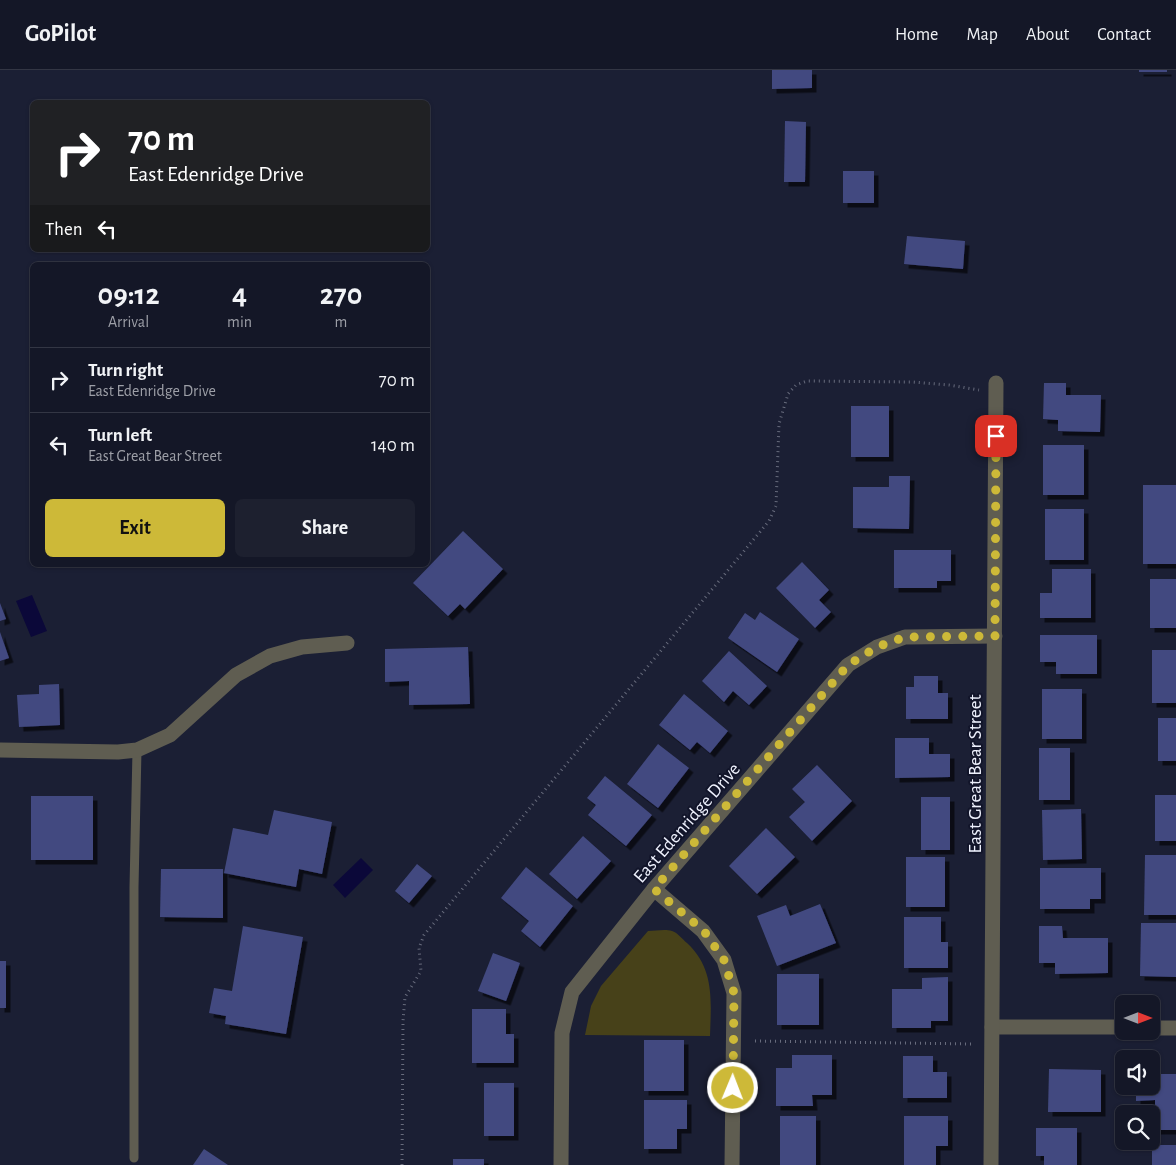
<!DOCTYPE html>
<style>
body{margin:0;font-family:"Alegreya Sans",sans-serif;background:#1d202f;color:#f1f3f6;height:100vh;display:flex;flex-direction:column;font-size:19px;white-space:nowrap}
*{box-sizing:border-box;margin:0}
p{font-size:16px;color:#9d9fa7}
.icon{flex:none;width:28px;height:28px;fill:none;stroke:currentColor;stroke-width:2;stroke-linecap:round;stroke-linejoin:round}
.map{position:relative;flex:1;overflow:hidden}
.side{position:absolute;left:30px;top:192px;width:400px;height:305px;display:flex;flex-direction:column;background:#141727;border-radius:8px;box-shadow:0 1px 4px #0004,0 0 0 1px #333644}
.side>*{flex:none}
.banner{position:absolute;left:30px;top:30px;width:400px;height:152px;border-radius:8px;box-shadow:0 1px 4px #0004,0 0 0 1px #333644;background:#202124;color:#fff;overflow:hidden}
.needle{width:32px;rotate:90deg}
.tools{position:absolute;left:1115px;top:925px;display:grid;gap:10px}
.tools a{display:grid;place-items:center;width:45px;height:45px;border-radius:8px;background:#141727;box-shadow:0 1px 4px #0004,0 0 0 1px #333644;font-size:25px}
.pin{position:absolute;display:grid;place-items:center;width:42px;height:42px;color:#fff;margin:-21px;border-radius:10px;box-shadow:0 2px 8px #0006}
.me{position:absolute;width:55px;margin:-28px;rotate:1deg;stroke-linejoin:round;filter:drop-shadow(0 0 4px #0008)}
.turn{display:flex;align-items:center;gap:18px;height:105px;padding:0 15px;font-size:22px}
.turn .icon{width:65px;height:65px;stroke-width:2.5}
.turn b{display:block;font-size:35px;line-height:42px}
.then{display:flex;align-items:center;height:48px;padding:0 15px;background:#0003;gap:10px;font-size:19px}
.eta{display:flex;justify-content:space-evenly;align-items:center;height:85px;text-align:center}
.eta b{font-size:30px;font-weight:700;line-height:35px}
.cta{display:flex;gap:10px;margin-top:auto;padding:10px 15px}
.cta a{flex:1;height:58px;border-radius:8px;background:#cdb938;color:#111;font-size:20px;font-weight:700;line-height:58px;text-align:center}
.cta a+a{background:#1d202f;color:#f1f3f6}
ul{padding:0;list-style:none}
li{display:flex;align-items:center;gap:15px;height:65px;padding:0 15px;border-top:1px solid #333644}
li div{flex:1}
li b{display:block;font-size:19px}
li em{font-style:normal}
header{display:flex;align-items:center;gap:30px;box-sizing:border-box;height:70px;padding:0 25px;background:#141727;border-bottom:1px solid #333644}
header strong{font-size:24px}
nav{display:flex;gap:28px;margin-inline-start:auto;font-size:18px}
.map>svg:first-child{display:block}
.green{fill:#474119}
.water{fill:#0b0839}
.building{fill:#424980;filter:url(#shadow)}
.lines{fill:none;stroke-linecap:round;stroke-linejoin:round}
.path{stroke:#686c7d;stroke-width:3;stroke-dasharray:1 4;stroke-linecap:butt}
.lane{stroke:#5f5d51;stroke-width:9}
.street{stroke:#5f5d51;stroke-width:15}
.route{stroke:#cdb938;stroke-width:9;stroke-dasharray:0 16.2}
.labels{text-anchor:middle;stroke-width:4;stroke-linejoin:round;paint-order:stroke}
.street-label{font-size:19px;fill:#eef1fd;stroke:#12152a}
</style>
<header>
<strong>GoPilot</strong>
<nav><a>Home</a><a>Map</a><a>About</a><a>Contact</a></nav>
</header>
<div class="map">
<svg width="1176" height="1095" viewBox="0 0 1176 1095">
<defs>
<filter id="shadow"><feDropShadow dx="4.5" dy="4.5" stdDeviation="0" flood-color="#0009"/></filter>
</defs>
<rect width="100%" height="100%" fill="#1b1f34"/>
<!-- green -->
<path class="green" d="M648,861C655,861 665,859 672,861C677,862 682,869 687,873C715,899 711,931 710,966L585,965L591,936L601,916Z"/>
<!-- water -->
<g class="water">
<path d="M32,525L47,561L31,567L16,531Z"/>
<path d="M361,788L373,800L345,828L333,815Z"/>
</g>
<!-- building -->
<g class="building">
<path d="M772,0H812V18L772,19Z"/>
<rect x="1139" y="0" width="28" height="2"/>
<path d="M785,51L806,52L805,112H784Z"/>
<rect x="843" y="101" width="31" height="32"/>
<path d="M907,166L965,171L963,199L904,194Z"/>
<path d="M1044,313H1066V325H1101L1100,362L1058,361V350L1043,349Z"/>
<rect x="851" y="336" width="38" height="51"/>
<rect x="1043" y="375" width="41" height="50"/>
<path d="M889,406H910L909,459L853,458V417H889Z"/>
<rect x="1143" y="415" width="33" height="79"/>
<rect x="1045" y="439" width="39" height="51"/>
<path d="M463,461L503,499L465,539L460,534L448,546L413,513Z"/>
<path d="M894,480H951V511H937V518H894Z"/>
<path d="M802,492L829,520L819,530L831,542L815,558L776,518Z"/>
<path d="M1052,499H1091V548H1040V523H1052Z"/>
<rect x="1150" y="509" width="26" height="49"/>
<path d="M0,533L6,549L0,551Z"/>
<path d="M760,542L799,569L777,602L728,568L745,543L755,550Z"/>
<path d="M0,562L9,588L0,591Z"/>
<path d="M1040,565H1097V604H1056V592H1040Z"/>
<path d="M468,577L470,634L409,635V611L385,612V579Z"/>
<rect x="1152" y="580" width="24" height="53"/>
<path d="M729,581L767,616L749,635L733,621L724,632L702,611Z"/>
<path d="M914,606H938V623H948V649H906V617H914Z"/>
<path d="M59,614L60,655L19,657L17,625L39,624V615Z"/>
<rect x="1042" y="619" width="40" height="50"/>
<path d="M684,624L728,661L710,683L697,672L690,680L659,655Z"/>
<rect x="1158" y="648" width="18" height="43"/>
<path d="M895,668H929V684H950V707L895,708Z"/>
<path d="M658,674L689,698L658,738L627,714Z"/>
<rect x="1039" y="678" width="31" height="52"/>
<path d="M817,695L852,731L812,771L789,747L805,732L792,719Z"/>
<path d="M605,706L652,745L626,776L588,745L596,735L587,728Z"/>
<rect x="1155" y="725" width="21" height="46"/>
<rect x="31" y="726" width="62" height="64"/>
<rect x="921" y="727" width="29" height="53"/>
<path d="M1081,739L1082,789L1043,790L1042,740Z"/>
<path d="M274,740L332,752L322,804L299,799L296,817L224,803L233,758L268,765Z"/>
<path d="M766,758L795,787L757,824L729,796Z"/>
<path d="M583,766L611,791L577,829L549,804Z"/>
<path d="M1145,785H1176V845H1144Z"/>
<rect x="906" y="787" width="39" height="50"/>
<path d="M417,794L432,806L409,833L395,821Z"/>
<path d="M526,797L573,836L540,877L521,861L529,851L501,828Z"/>
<path d="M1040,798H1101V829H1090V839H1040Z"/>
<path d="M161,799H223V848L160,847Z"/>
<path d="M820,834L836,873L777,896L757,846L786,835L790,846Z"/>
<path d="M904,847H941V872H948V898H904Z"/>
<path d="M1141,853H1176V907L1140,906Z"/>
<path d="M243,856L303,867L286,964L225,954L226,946L209,943L214,918L232,921Z"/>
<path d="M1039,856H1062L1063,868H1108V903L1055,904V893H1039Z"/>
<path d="M493,883L520,893L506,931L478,921Z"/>
<rect x="0" y="891" width="6" height="47"/>
<rect x="777" y="904" width="42" height="51"/>
<path d="M948,907V951H931V958H892V919H922V908Z"/>
<path d="M472,939H506V964H514V993H472Z"/>
<rect x="644" y="970" width="40" height="51"/>
<path d="M792,985H832V1025H812L813,1036H776V998H792Z"/>
<path d="M903,986H933V1002H947V1028H903Z"/>
<path d="M1049,999L1101,1000V1042H1048Z"/>
<path d="M1151,1004H1176V1060H1155V1030L1136,1031V1016H1151Z"/>
<rect x="484" y="1013" width="30" height="53"/>
<path d="M644,1030H687V1059H677V1079H644Z"/>
<rect x="780" y="1046" width="36" height="49"/>
<path d="M904,1046H948V1076H936V1095H904Z"/>
<path d="M1036,1058H1077V1095H1044V1086H1036Z"/>
<rect x="1152" y="1075" width="24" height="20"/>
<path d="M204,1079L228,1095H193Z"/>
<rect x="453" y="1089" width="31" height="6"/>
</g>
<g class="lines">
<!-- path -->
<g class="path">
<path d="M755,971L974,974"/>
<path d="M402,1095L403,951L405,927L421,901L419,878L424,865L769,451L776,436L779,354L788,324L796,315L807,311L913,312L949,315L979,320"/>
</g>
<!-- lane -->
<path class="lane" d="M134,1088V817L137,680"/>
<!-- street -->
<g class="street">
<path d="M0,680L118,682L137,680L170,665L236,605L270,586L302,577L347,573"/>
<path d="M654,819L703,861L724,890L734,923L732,1095"/>
<path d="M992,957H1124"/>
<path d="M1151,958H1176"/>
<path d="M561,1095L562,963L572,922L654,819L848,595L877,577L905,567L995,566"/>
<path d="M991,1095L996,313"/>
</g>
</g>
<g class="lines">
<!-- route -->
<path class="route" d="M733,1018L734,923L724,890L704,861L654,819L848,595L877,577L905,567L995,566L996,366"/>
</g>
<g class="labels">
<!-- street labels -->
<g class="street-label">
<text transform="translate(974 704) rotate(-90)" y="7">East Great Bear Street</text>
<text transform="translate(686 752) rotate(-49)" y="7">East Edenridge Drive</text>
</g>
</g>
</svg>
<div class="tools">
<a><svg class="needle" viewBox="-14 -14 28 28"><path d="M0-13l5 13h-10z" fill="#e53935"/><path d="M0 13l5-13h-10z" fill="#9d9fa7"/></svg></a>
<a><svg class="icon" aria-label="sound" viewBox="0 0 24 24"><path d="M4 9h4l5-4v14l-5-4H4zM17 9q2 3 0 6"/></svg></a>
<a><svg class="icon" aria-label="search" viewBox="0 0 24 24"><circle cx="10" cy="10" r="6"/><path d="M15 15l6 6"/></svg></a>
</div>
<div class="pin" style="left:996px;top:366px;background:#d93025"><svg class="icon" aria-label="arrive" viewBox="0 0 24 24"><path d="M6 21V4h12l-3 4 3 4H6"/></svg></div>
<svg class="me" style="left:733px;top:1018px" viewBox="-20 -20 40 40"><circle r="17" fill="#cdb938" stroke="#fff" stroke-width="3"/><path d="M0-11L8 9 0 5-8 9z" fill="#fff"/></svg>
<div class="banner">
<div class="turn"><svg class="icon" aria-label="right" viewBox="0 0 24 24"><path d="M7 20v-9h11M14 6l5 5-5 5"/></svg><div><b>70 m</b>East Edenridge Drive</div></div>
<div class="then">Then<svg class="icon" aria-label="left" viewBox="0 0 24 24"><path d="M17 20v-9H6M10 6l-5 5 5 5"/></svg></div>
</div>
<section class="side">
<div class="eta">
<div><b>09:12</b><p>Arrival</p></div>
<div><b>4</b><p>min</p></div>
<div><b>270</b><p>m</p></div>
</div>
<ul>
<li><svg class="icon" aria-label="right" viewBox="0 0 24 24"><path d="M7 20v-9h11M14 6l5 5-5 5"/></svg><div><b>Turn right</b><p>East Edenridge Drive</p></div><em>70 m</em></li>
<li><svg class="icon" aria-label="left" viewBox="0 0 24 24"><path d="M17 20v-9H6M10 6l-5 5 5 5"/></svg><div><b>Turn left</b><p>East Great Bear Street</p></div><em>140 m</em></li>
</ul>
<div class="cta"><a>Exit</a><a>Share</a></div>
</section>
</div>
